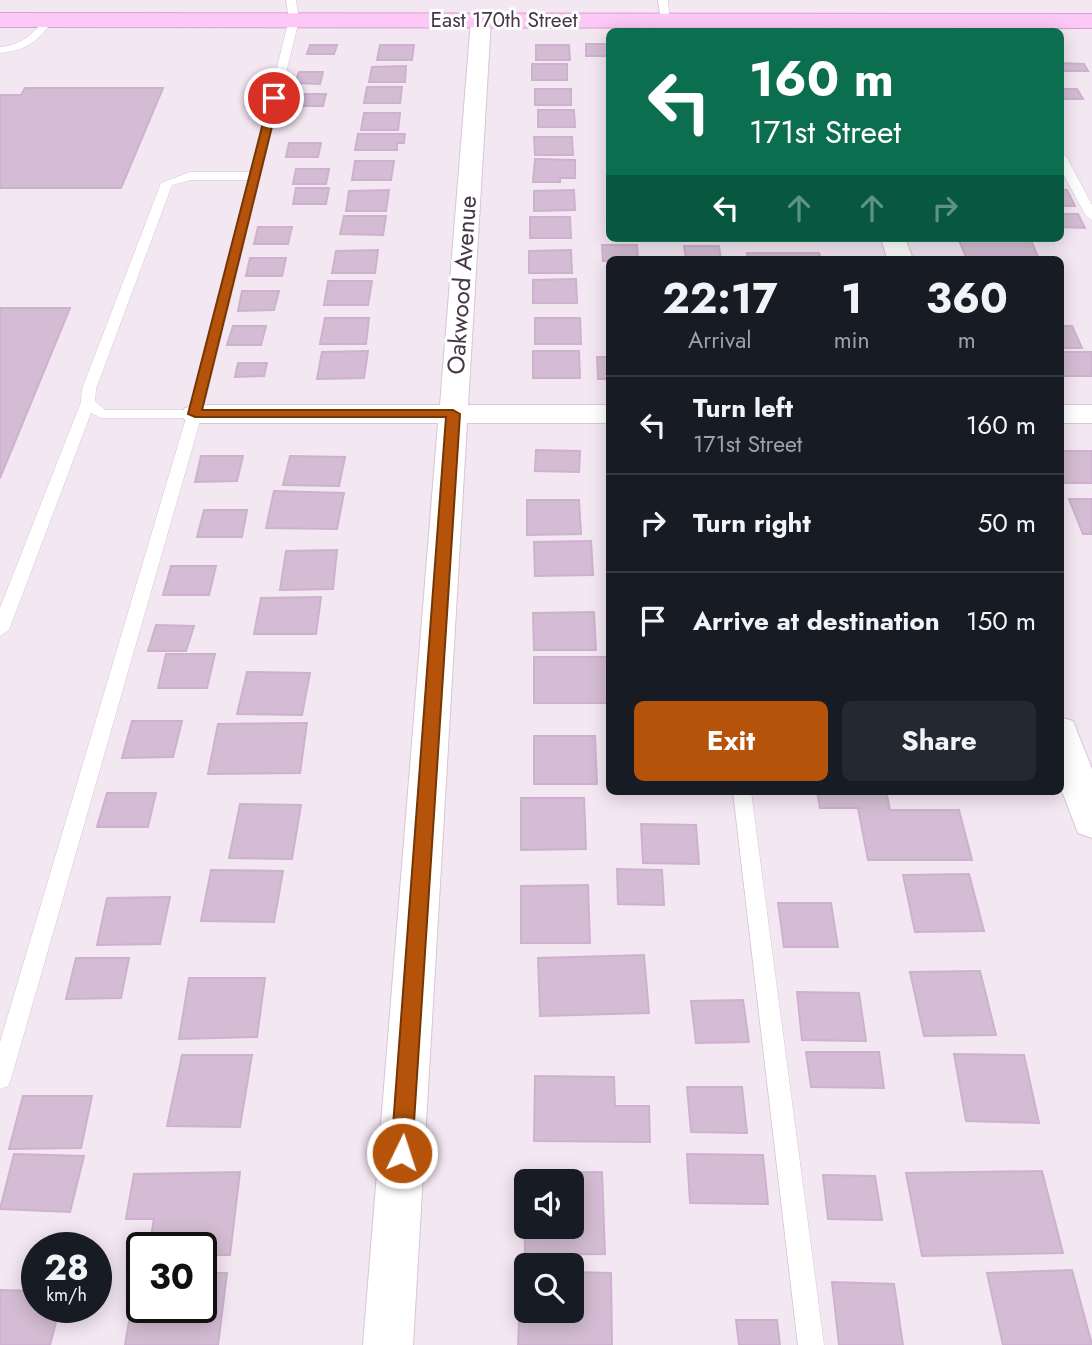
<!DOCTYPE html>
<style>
body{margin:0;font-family:Jost,sans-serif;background:#242831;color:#f1f3f6;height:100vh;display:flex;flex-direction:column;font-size:26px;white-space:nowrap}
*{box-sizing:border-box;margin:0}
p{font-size:23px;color:#9ea1a6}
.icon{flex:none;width:38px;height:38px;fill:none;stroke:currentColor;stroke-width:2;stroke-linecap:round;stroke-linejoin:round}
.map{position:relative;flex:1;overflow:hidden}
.sheet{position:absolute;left:606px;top:256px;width:458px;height:539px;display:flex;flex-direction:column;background:#171b24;border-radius:10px;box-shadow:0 4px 18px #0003}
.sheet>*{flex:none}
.banner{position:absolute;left:606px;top:28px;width:458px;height:214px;border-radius:10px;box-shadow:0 4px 18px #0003;background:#0b6e4f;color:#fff;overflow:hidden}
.controls{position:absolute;left:514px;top:1169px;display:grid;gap:14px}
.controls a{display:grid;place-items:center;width:70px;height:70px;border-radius:10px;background:#171b24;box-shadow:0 4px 18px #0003;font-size:35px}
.speed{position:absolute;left:21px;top:1232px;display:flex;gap:14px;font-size:35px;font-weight:700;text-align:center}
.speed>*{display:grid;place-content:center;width:91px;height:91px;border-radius:50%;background:#171b24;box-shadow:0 4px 18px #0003;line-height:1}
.speed small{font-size:18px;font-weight:400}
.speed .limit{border:4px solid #111;border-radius:10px;background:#fff;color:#111}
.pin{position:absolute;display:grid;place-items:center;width:60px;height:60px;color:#fff;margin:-30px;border:4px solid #fff;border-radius:50%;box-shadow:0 2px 7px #0007}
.me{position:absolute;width:77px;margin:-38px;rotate:4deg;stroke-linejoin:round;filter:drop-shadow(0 0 5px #0008)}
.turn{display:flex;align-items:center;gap:24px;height:147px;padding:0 28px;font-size:32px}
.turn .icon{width:91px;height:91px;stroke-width:2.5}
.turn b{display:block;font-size:49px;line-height:60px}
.lanes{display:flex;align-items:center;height:66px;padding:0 28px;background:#0003;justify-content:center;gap:35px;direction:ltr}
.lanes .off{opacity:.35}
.eta{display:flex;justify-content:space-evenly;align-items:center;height:119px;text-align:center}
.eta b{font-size:42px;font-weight:700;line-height:49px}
.button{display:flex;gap:14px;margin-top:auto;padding:14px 28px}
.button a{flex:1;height:80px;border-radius:10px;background:#b45309;color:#fff;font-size:28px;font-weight:700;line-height:80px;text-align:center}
.button a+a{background:#242831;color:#f1f3f6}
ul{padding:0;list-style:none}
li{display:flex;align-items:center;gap:21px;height:98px;padding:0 28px;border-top:2px solid #363941}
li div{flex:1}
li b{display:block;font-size:26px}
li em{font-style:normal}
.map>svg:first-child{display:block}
.building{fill:#d4bdd4;stroke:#ceb1ce;stroke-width:2;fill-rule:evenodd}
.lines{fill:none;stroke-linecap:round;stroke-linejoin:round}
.lane-casing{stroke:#d9c4d8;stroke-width:1}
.street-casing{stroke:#d9c4d8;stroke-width:2}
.secondary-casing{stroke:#daa0d3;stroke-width:2}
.lane{fill:#fff;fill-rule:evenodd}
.street{fill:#fff;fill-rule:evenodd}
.secondary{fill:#fcc8f5;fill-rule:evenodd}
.route{fill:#b45309;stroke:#753606;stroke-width:2}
.labels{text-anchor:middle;stroke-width:6;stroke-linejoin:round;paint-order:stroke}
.far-street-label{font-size:21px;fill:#453746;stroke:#fff}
.street-label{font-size:24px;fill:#453746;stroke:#fff}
</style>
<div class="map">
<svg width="1092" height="1345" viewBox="0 0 1092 1345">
<rect width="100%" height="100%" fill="#f3e7f2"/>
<!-- building -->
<g class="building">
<rect x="586" y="44" width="23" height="12"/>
<path d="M310,45H337L334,54H307Z"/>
<path d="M380,45H414L412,60H377Z"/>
<path d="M536,45H569L570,60H536Z"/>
<path d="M1060,63L1084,64L1088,71H1064Z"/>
<rect x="532" y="64" width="35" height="16"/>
<path d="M406,66L405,82H369L372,67Z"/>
<path d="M299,72H323L320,84L295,83Z"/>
<path d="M367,87H402L400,103H364Z"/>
<path d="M25,88H163L121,188H0V95H21Z"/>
<rect x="535" y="89" width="36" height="16"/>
<path d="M1060,89H1077L1083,99H1060Z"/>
<path d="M296,94H326L323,106H292Z"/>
<path d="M538,110H574L575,127H538Z"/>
<path d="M364,113H400L398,130H361Z"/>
<path d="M358,134H405L404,143H397V150H355Z"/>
<path d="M534,137H572L573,155H535Z"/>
<path d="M289,143H321L318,157H286Z"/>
<path d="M535,159L575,160V178H560V182H533Z"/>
<path d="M355,161H394L391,180H352Z"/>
<path d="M296,169H329L326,184H293Z"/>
<path d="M296,188H329L326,204H293Z"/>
<path d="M389,190L386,211H346L349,191Z"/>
<path d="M574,190L575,210L534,211V191Z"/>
<path d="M1060,190H1067L1075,206H1060Z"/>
<path d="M1060,214H1078L1085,228L1060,227Z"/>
<path d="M344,216H386L383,235L340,234Z"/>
<path d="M530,217H570L571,238H530Z"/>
<path d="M258,227H292L288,244H254Z"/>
<rect x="745" y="238" width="71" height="2"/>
<path d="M958,238H1030L1038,257H966Z"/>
<path d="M602,245H637L638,259L603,261Z"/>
<path d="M684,246H719L721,259H686Z"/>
<path d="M378,250L375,273H332L336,251Z"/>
<path d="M571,250L572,273H529V251Z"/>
<path d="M747,253H819L821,259H748Z"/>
<path d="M250,258H286L282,276H246Z"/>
<path d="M576,279L577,303H533V280Z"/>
<path d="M328,281H372L368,305H324Z"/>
<path d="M242,291H279L274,310L238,311Z"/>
<path d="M0,308H70L0,478Z"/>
<path d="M325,318H369L366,344H320Z"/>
<path d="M535,318H580L581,344H535Z"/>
<path d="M233,326H266L261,345H227Z"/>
<path d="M1060,326H1072L1082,348H1060Z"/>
<path d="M368,351L364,378L317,379L322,352Z"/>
<path d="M533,351H579L580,378H533Z"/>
<rect x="1060" y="352" width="32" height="24"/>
<path d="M597,357H609V379H598Z"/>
<path d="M238,363H267L264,376L235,377Z"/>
<path d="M536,450L580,451L579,472L535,471Z"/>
<rect x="1060" y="451" width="32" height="32"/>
<path d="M201,456H243L237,481L195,482Z"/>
<path d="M290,456L345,457L339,486L283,485Z"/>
<path d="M274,491L344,493L337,529L266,528Z"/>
<path d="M1069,499H1092V534H1083Z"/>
<path d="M527,500H579L581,534L527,535Z"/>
<path d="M204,510H247L242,537H197Z"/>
<path d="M591,541L593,575L535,576L534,542Z"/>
<path d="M337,550L333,589L280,590L286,551Z"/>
<path d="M171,566H216L209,595H163Z"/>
<path d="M321,597L316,634H254L261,598Z"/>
<path d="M594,612L596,650H534L533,613Z"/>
<path d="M156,625L194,626L186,651H148Z"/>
<path d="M166,654H215L207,688H158Z"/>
<rect x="534" y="657" width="75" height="46"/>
<path d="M247,672L310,673L302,715L237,714Z"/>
<path d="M132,721H182L173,757L122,758Z"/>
<path d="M307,723L300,773L208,774L218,724Z"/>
<path d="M534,736H595L597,784H534Z"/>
<path d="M817,791H886L890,810H959L972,860H868L858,808H820Z"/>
<path d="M107,793H156L148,827H97Z"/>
<path d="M521,798H584L586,849L521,850Z"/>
<path d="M240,804L301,805L292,859L229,858Z"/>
<path d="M641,824L696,825L699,864L643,863Z"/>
<path d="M617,869L662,870L664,905L618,904Z"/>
<path d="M211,870L283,871L274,922L201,921Z"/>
<path d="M969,874L984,931L915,932L903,875Z"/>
<path d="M588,885L590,943H521V886Z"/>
<path d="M170,897L160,944L97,945L107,898Z"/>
<path d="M778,903H831L838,947H784Z"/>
<path d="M644,955L649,1013L540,1016L538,958Z"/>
<path d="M76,958H129L121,998L66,999Z"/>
<path d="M980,971L996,1035L924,1036L910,972Z"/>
<path d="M189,978H265L257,1037L179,1039Z"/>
<path d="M797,992L859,993L866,1041L802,1040Z"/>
<path d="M743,1000L749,1042L696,1043L691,1001Z"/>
<path d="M806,1052H879L884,1088L811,1087Z"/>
<path d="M954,1054L1024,1055L1039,1123L966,1121Z"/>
<path d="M182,1055H252L240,1127L167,1126Z"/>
<path d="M535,1076L614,1077L615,1106H649L650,1142L534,1141Z"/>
<path d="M687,1087H742L747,1133L691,1132Z"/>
<path d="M23,1096H92L81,1148L9,1149Z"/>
<path d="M14,1154L84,1156L70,1212L0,1209Z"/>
<path d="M687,1154L763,1155L768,1204L690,1203Z"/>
<path d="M1042,1171L1063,1253L922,1256L906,1173Z"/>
<path d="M240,1172L230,1255H201V1248H149L154,1219H126L134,1174Z"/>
<path d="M602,1172L605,1254L525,1255L524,1173ZM527,1181H572V1227H527Z"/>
<path d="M823,1175L875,1176L882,1220L828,1219Z"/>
<path d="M1072,1270L1092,1345H1003L987,1273Z"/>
<path d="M521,1271H527V1311H572V1272L611,1273L612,1345H518Z"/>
<path d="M201,1273H227L218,1345H125L137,1274H142V1307H201Z"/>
<path d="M832,1282L894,1284L903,1345H839Z"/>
<path d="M0,1290L37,1291V1307H60L50,1345H0Z"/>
<path d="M736,1320H777L780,1345H739Z"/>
</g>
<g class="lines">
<defs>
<g id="lane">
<path d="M286,0H296L299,20L202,414L11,1079L8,1086L0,1089V1042L186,418H101L91,413L9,630L0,636V608L81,402L82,389L161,183L190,172H250L289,20ZM191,180H248L189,410H105L95,401L96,389L172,185Z"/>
<path d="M658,0H668L670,23L661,21Z"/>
<path d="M45,18L53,20C39,41 25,51 0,53V47C21,45 33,35 45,18Z"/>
<path d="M1060,153L1066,156L1092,205V220L1086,216L1060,168Z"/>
<path d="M733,791H751L824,1345H798Z"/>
</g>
<g id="street">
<path d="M481,14L491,20L468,405H609V423H467L413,1345H363L438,423H195L185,420L181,414L185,408L195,405H440L471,20Z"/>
<path d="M881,238H905L913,259H887Z"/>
<rect x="1060" y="405" width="32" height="18"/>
<path d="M1060,717L1073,721L1092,769V838L1078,833L1060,786Z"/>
</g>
<path id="secondary" d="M0,13L1092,14V28L0,27Z"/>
</defs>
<!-- lane casing -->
<use href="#lane" class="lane-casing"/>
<!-- street casing -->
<use href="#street" class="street-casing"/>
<!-- secondary casing -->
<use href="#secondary" class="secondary-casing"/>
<!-- lane -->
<use href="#lane" class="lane"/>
<!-- street -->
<use href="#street" class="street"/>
<!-- secondary -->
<use href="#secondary" class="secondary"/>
</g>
<!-- route -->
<path class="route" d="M270,96L279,98L202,410H453L460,414L412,1153L409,1160L402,1163L394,1160L391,1153L446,417H195L188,414Z"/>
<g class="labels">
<!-- far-street labels -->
<g class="far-street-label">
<text x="504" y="27">East 170th Street</text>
</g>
<!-- street labels -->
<g class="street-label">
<text transform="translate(462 285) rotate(-86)" y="8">Oakwood Avenue</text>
</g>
</g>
</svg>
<div class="controls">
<a><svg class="icon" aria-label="sound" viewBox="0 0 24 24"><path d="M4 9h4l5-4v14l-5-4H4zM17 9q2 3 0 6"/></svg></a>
<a><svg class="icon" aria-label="search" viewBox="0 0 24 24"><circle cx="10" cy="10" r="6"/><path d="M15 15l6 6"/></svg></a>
</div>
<div class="speed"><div>28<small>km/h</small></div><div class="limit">30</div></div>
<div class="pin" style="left:274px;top:98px;background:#d93025"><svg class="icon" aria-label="arrive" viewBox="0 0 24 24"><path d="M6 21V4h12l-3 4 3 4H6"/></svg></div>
<svg class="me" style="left:402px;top:1153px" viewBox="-20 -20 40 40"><circle r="17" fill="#b45309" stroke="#fff" stroke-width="3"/><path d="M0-11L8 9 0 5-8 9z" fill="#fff"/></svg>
<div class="banner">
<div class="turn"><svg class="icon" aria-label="left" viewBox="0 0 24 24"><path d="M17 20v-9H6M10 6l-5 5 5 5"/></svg><div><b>160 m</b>171st Street</div></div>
<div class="lanes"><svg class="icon" aria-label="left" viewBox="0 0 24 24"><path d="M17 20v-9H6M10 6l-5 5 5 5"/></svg><svg class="icon off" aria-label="ahead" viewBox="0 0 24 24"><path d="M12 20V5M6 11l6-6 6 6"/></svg><svg class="icon off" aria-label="ahead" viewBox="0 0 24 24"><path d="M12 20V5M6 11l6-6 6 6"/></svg><svg class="icon off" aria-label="right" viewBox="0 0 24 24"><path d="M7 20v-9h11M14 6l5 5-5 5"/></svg></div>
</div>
<section class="sheet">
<div class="eta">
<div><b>22:17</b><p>Arrival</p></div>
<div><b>1</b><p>min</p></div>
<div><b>360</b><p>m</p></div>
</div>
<ul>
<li><svg class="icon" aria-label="left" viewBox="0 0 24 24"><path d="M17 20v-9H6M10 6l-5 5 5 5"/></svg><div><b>Turn left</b><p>171st Street</p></div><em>160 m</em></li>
<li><svg class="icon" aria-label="right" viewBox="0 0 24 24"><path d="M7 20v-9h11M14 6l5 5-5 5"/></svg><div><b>Turn right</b></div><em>50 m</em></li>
<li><svg class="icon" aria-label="arrive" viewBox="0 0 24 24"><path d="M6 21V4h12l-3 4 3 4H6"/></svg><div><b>Arrive at destination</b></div><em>150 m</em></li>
</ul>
<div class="button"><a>Exit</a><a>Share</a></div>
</section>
</div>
